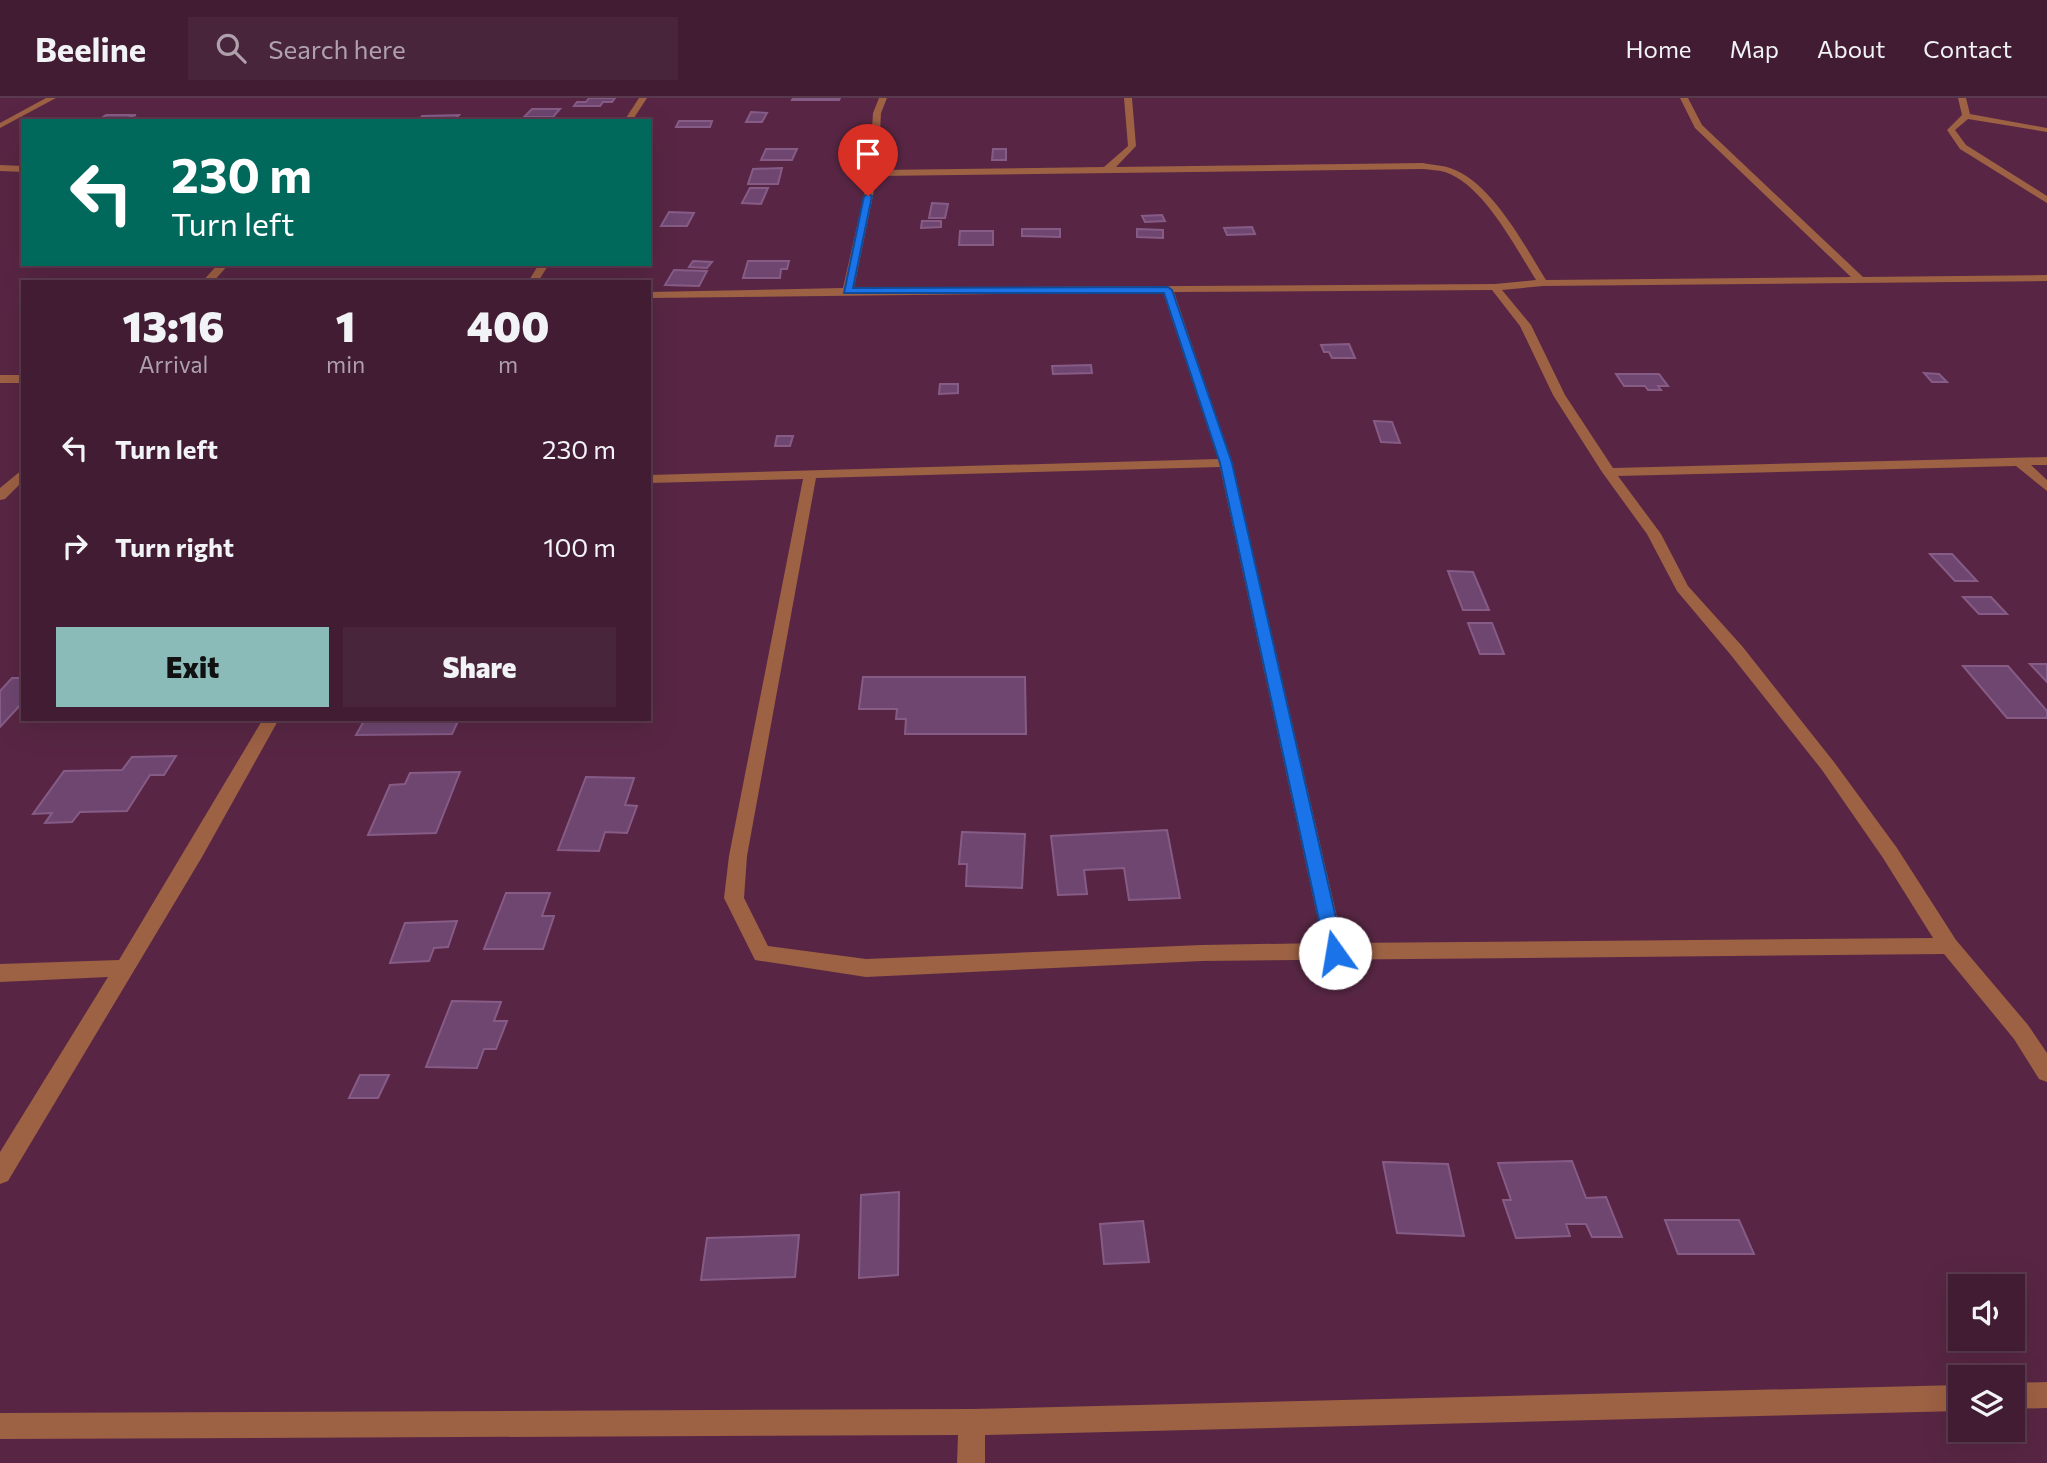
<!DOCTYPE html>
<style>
body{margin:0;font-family:Commissioner,sans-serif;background:#49253b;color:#f1f3f6;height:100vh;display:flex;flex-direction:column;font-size:26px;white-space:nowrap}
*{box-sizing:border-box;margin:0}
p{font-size:23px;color:#aea1ac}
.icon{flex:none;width:38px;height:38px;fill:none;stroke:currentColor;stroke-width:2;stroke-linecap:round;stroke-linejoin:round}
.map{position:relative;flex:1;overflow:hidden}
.sheet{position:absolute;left:21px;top:182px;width:630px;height:441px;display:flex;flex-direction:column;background:#421c33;border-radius:0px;box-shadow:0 7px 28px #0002,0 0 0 2px #5a3a4e}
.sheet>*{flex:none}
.hud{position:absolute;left:21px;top:21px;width:630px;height:147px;border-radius:0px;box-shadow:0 7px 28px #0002,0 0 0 2px #5a3a4e;background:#00695c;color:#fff;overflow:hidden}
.tools{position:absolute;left:1948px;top:1176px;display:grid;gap:14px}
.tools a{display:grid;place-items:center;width:77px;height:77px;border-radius:0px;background:#421c33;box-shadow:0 7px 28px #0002,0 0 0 2px #5a3a4e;font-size:35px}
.pin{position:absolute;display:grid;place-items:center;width:60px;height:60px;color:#fff;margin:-72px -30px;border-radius:50% 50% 50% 0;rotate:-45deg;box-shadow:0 0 7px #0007}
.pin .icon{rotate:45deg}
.me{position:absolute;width:77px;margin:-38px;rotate:347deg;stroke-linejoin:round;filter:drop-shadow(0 0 5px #0008)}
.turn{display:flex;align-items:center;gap:24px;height:147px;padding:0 35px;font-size:32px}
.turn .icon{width:91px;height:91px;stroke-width:2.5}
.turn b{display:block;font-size:49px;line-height:60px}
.eta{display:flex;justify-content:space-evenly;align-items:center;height:119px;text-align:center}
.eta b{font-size:42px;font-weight:800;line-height:49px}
.primary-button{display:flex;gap:14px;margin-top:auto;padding:14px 35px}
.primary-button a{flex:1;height:80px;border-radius:0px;background:#8bbbb9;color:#111;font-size:28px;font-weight:800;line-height:80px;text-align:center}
.primary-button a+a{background:#49253b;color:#f1f3f6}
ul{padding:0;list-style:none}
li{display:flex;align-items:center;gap:21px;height:98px;padding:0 35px}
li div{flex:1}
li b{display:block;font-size:26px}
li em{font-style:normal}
header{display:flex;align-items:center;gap:42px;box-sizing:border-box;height:98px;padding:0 35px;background:#421c33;border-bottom:2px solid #5a3a4e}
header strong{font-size:33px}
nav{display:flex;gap:38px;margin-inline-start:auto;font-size:24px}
.search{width:490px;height:63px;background:#49253b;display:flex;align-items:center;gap:18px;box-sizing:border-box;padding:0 24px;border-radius:0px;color:#aea1ac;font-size:26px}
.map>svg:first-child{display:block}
.building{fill:#6e4670;stroke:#865c87;stroke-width:2}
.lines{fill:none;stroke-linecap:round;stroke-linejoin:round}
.street{fill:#9d6144;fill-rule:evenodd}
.route{fill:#1a73e8;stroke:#114b97;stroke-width:2}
</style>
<header>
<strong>Beeline</strong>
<div class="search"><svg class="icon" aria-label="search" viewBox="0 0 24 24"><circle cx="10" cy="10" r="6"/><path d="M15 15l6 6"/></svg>Search here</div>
<nav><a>Home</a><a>Map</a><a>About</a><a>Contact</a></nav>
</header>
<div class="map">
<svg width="2047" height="1365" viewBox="0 0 2047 1365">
<rect width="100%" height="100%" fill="#582644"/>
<!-- building -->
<g class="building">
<path d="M589,0H615L612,4H603L600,8H574L577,4H586Z"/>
<path d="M793,0H840L839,2H792Z"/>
<path d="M532,11H560L553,19H524Z"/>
<path d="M751,14L767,15L762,24H746Z"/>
<path d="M106,17H136L119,23L99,22Z"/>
<path d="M459,17L455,21L419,22L422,18Z"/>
<path d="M679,23H712L710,29H676Z"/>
<path d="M766,51H797L792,62H761Z"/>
<path d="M993,51H1006V62H992Z"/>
<path d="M782,70L778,86H748L753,71Z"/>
<path d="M750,90H768L761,106L742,105Z"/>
<path d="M932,105L948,106L945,120H929Z"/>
<path d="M669,114L694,115L687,128H661Z"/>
<path d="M1162,117L1165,123L1145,124L1142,118Z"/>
<path d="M922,123H941V129L921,130Z"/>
<path d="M1252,129L1255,136L1227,137L1224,130Z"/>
<path d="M1022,131H1060V139L1022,138Z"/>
<path d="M1137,131L1163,132V140L1137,139Z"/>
<path d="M960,133H993V147H959Z"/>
<path d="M693,163L712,164L707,170L689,169Z"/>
<path d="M748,163H789L787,171H781L780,180H743Z"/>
<path d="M674,172L707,173L699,188L665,187Z"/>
<path d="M1349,246L1355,260H1332L1329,254H1324L1321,247Z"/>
<path d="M1091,267L1092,275L1053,276L1052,268Z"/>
<path d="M1924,275L1939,276L1947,284H1932Z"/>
<path d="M1616,276H1659L1668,288H1658L1661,292H1648L1645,288H1624Z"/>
<path d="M940,286H958V295L939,296Z"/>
<path d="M1374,323L1392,324L1400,345L1381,344Z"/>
<path d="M777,338H793L790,348H775Z"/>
<path d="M1930,456H1952L1977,483H1955Z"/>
<path d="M1448,473L1473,474L1489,512H1463Z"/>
<path d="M1963,499H1991L2007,516H1979Z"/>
<path d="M1468,525H1492L1504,556H1480Z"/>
<path d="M2030,566H2047V584Z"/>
<path d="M1963,568H2008L2047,613V620H2007Z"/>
<path d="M863,579H1025L1026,636H905L906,621H896L897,611H859Z"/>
<path d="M12,580H23V604L0,629V593Z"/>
<path d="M365,621H459L452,636L356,637Z"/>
<path d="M176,658L164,677H150L127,713L80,714L72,724L45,725L52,715L33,716L64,673L122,672L132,659Z"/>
<path d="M460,674L436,735L368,737L390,687L405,686L410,675Z"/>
<path d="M586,679L634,680L625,707L637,708L627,735L605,734L599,753L558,752Z"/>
<path d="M1167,732L1180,800L1129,802L1124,770L1084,772L1087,796L1058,797L1051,738Z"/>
<path d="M962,734L1025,736L1022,790L966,788L967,766H959Z"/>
<path d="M506,795H550L542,818H554L543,851H484Z"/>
<path d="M457,823L448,849L434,850L429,863L390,865L405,825Z"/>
<path d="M452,903L501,904L494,923H507L496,951H484L477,970L426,969Z"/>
<path d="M360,977H389L378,1000H349Z"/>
<path d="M1572,1063L1586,1100L1606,1099L1622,1139H1592L1586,1126H1566L1570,1138L1516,1140L1503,1102H1511L1498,1065Z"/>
<path d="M1383,1064L1448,1066L1464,1138L1397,1135Z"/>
<path d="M899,1094L898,1177L859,1180L861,1097Z"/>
<path d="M1665,1122H1739L1754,1156H1678Z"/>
<path d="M1143,1123L1149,1164L1104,1166L1100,1126Z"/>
<path d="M799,1137L795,1179L701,1182L707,1140Z"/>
</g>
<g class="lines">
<!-- street -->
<g class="street">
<path d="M46,0H56L0,30V25Z"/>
<path d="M639,0H647L632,23H624Z"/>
<path d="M879,0H887L881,15L878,72L1104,69L1128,48L1124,0H1132L1136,48L1116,69L1423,65C1432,67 1442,67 1450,70C1492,84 1524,147 1546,182L1851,179L1695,30L1680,0H1688L1702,27L1863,179L2047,177V183L1543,188L1502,192L1531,227L1565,297L1613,370L2047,359V367H2031L2047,382V393L2016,368L1618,378L1661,436L1688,488L1742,548L1834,664L1897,750L1956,842L2028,927L2047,955V984L2039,981L2014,941L1944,856L1202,863L866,879L755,862L724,800L729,758L803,381L649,385V377L1218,361L1163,194L649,200V194L843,190L869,75L873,15ZM1423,71C1430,72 1438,72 1445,74C1484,87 1515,149 1536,182L1495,186L854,190L877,78ZM1492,192L1520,228L1553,297L1602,374L1647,436L1677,493L1730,556L1822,672L1883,760L1933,840L1343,845L1232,365L1174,194ZM1220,369L1323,845L1202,847L866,861L768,848L744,800L747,758L816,380Z"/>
<path d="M1958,0H1966L1970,16L2047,30V34L1968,21L1955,32L1966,47L2047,98V105L1960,51L1947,32L1962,17Z"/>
<path d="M0,67L23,68V74L0,73Z"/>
<path d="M218,166H229L213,184H202Z"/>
<path d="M539,166H549L538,184H528Z"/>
<rect x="0" y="277" width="23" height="8"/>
<path d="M23,371V383L5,401L0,402V390Z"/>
<path d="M263,621H279L202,759L8,1083L0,1086V1054L108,879L0,884V866L119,862Z"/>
<path d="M2047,1284V1310L2012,1311V1285Z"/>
<path d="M1960,1287V1313L985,1337V1365H957L958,1337L0,1341V1315L972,1311Z"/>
</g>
</g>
<!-- route -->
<path class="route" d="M868,96L872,98L853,190L1168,189L1172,192L1232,365L1344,855L1341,860L1335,862L1328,860L1326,855L1220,365L1164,195H844L864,98Z"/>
</svg>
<div class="tools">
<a><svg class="icon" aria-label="sound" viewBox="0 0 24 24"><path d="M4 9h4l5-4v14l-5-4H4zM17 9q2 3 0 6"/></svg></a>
<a><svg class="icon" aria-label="layers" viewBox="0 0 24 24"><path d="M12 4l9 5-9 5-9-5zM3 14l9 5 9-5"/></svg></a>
</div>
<div class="pin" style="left:868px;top:98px;background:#d93025"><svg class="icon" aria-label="arrive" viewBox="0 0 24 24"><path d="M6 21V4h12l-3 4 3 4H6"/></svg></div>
<svg class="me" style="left:1335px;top:855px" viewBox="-20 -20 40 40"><circle r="19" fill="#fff"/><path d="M0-13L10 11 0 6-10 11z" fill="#1a73e8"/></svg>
<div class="hud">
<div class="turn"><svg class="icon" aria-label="left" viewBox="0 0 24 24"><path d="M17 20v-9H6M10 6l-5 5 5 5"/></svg><div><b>230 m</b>Turn left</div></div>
</div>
<section class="sheet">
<div class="eta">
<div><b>13:16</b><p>Arrival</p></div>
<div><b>1</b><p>min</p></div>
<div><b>400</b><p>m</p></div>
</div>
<ul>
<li><svg class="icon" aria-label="left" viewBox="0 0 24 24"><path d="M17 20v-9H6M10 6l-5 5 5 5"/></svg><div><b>Turn left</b></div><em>230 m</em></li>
<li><svg class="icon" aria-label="right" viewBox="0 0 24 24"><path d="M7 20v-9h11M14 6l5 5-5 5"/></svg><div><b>Turn right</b></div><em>100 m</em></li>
</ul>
<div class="primary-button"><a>Exit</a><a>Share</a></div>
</section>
</div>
